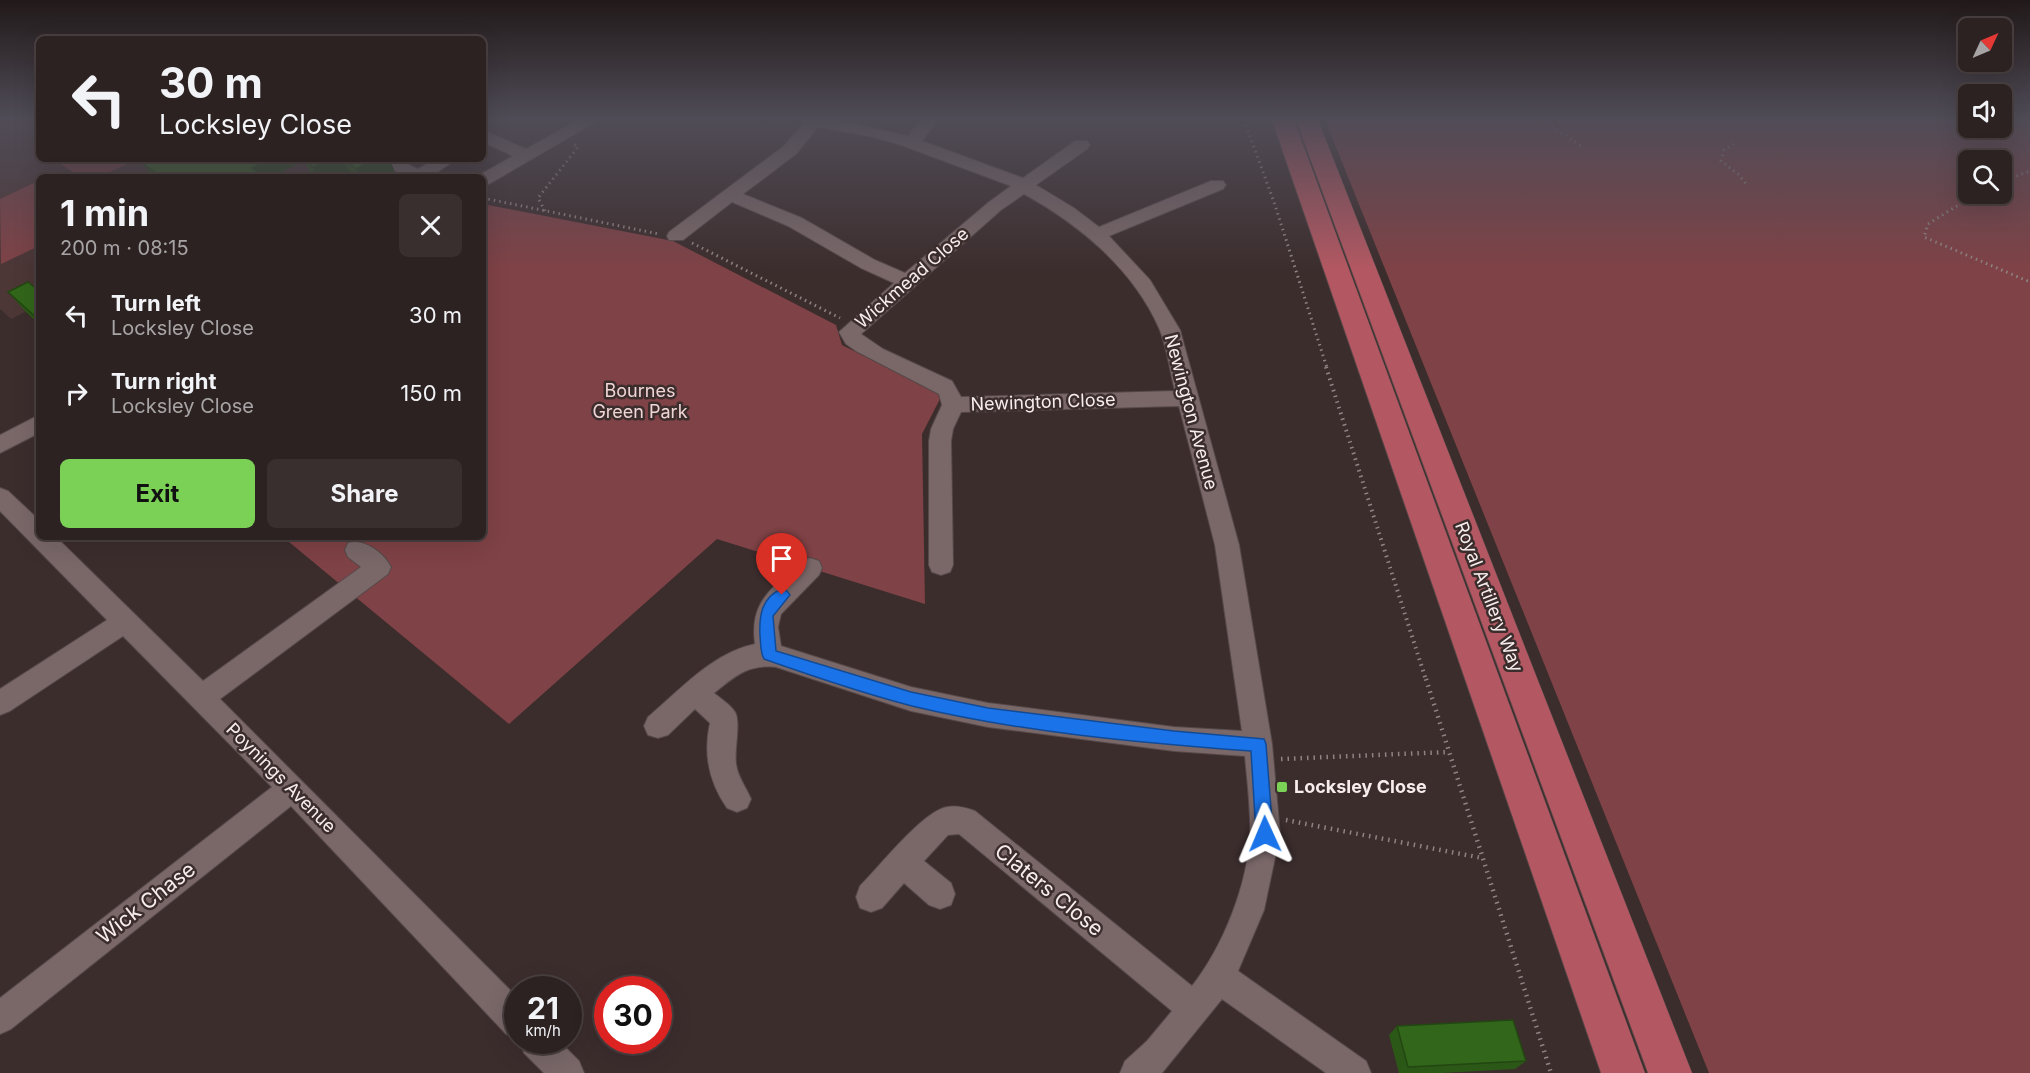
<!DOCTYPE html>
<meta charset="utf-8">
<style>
body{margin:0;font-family:Inter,sans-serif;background:#392f2f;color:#f1f3f6;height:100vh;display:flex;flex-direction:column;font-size:22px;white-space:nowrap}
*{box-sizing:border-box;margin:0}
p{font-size:20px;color:#a7a4a5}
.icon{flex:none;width:33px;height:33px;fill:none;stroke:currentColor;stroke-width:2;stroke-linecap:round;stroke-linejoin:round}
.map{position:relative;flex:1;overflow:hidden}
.details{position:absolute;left:36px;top:174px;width:450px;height:366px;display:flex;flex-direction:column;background:#2d2222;border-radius:9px;box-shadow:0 6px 24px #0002,0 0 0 2px #483f40}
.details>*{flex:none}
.guide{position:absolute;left:36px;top:36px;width:450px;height:126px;border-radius:9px;box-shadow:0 6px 24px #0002,0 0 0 2px #483f40;background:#2d2222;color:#f1f3f6;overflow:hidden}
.needle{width:39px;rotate:46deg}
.tools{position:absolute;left:1958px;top:18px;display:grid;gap:12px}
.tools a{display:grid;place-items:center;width:54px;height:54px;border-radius:9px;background:#2d2222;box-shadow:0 6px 24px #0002,0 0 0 2px #483f40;font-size:30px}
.speed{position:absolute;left:504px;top:976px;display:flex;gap:12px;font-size:30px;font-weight:700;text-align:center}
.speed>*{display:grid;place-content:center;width:78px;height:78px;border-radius:50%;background:#2d2222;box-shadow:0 6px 24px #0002,0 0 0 2px #483f40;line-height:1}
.speed small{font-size:15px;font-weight:400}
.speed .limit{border:9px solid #d22;background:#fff;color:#111}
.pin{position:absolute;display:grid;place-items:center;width:51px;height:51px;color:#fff;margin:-62px -26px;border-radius:50% 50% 50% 0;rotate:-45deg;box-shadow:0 0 6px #0007}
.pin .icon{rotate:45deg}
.me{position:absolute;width:66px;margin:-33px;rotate:359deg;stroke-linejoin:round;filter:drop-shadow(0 0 4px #0008)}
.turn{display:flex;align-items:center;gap:21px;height:126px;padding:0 24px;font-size:27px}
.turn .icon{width:78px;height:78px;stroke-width:2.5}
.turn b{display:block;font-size:42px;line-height:51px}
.round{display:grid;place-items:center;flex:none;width:63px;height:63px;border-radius:9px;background:#392f2f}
.headline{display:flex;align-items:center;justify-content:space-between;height:102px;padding:0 24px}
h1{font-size:36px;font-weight:700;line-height:45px}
.primary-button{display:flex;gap:12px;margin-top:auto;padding:12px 24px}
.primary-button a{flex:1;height:69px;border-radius:9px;background:#7ad156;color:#111;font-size:24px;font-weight:700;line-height:69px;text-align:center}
.primary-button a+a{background:#392f2f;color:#f1f3f6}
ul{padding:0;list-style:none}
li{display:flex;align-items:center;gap:18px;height:78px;padding:0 24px}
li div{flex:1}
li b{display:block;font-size:22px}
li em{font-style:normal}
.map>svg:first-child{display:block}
.built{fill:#4c3636}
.green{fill:#7f4246;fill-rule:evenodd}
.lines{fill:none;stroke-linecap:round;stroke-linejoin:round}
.minor-casing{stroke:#564949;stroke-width:2}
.major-casing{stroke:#564949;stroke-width:1}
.path-far2{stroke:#908383;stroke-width:3;stroke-dasharray:1.5 4;stroke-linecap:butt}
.path-far1{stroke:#908383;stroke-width:4;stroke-dasharray:1.5 4.5;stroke-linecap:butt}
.path{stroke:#908383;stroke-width:4.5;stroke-dasharray:1.5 5;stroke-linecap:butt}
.minor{fill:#7a6869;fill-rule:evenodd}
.major{fill:#b35862;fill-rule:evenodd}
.wall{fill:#2b5816}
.shaded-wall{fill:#234712}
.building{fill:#32661a;stroke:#234712;stroke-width:1.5}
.route{fill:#1a73e8;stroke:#114b97;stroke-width:1.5}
.poi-dot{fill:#7ad156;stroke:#3c2d2d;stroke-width:2}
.labels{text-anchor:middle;stroke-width:5;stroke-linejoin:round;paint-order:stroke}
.street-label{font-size:18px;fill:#f8eded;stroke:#3c2d2d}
.park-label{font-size:18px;fill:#f0d5d5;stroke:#3c2d2d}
.poi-label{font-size:18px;font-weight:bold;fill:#f8eded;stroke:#3c2d2d;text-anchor:start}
.near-street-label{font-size:21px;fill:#f8eded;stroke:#3c2d2d}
</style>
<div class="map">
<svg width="2030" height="1073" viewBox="0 0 2030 1073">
<rect width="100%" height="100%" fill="#3c2d2d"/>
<!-- built -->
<path class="built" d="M0,120H39V159H335L298,177H39V305L11,319L0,309Z"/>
<!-- green -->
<g class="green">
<path d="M1325,120H1968V128H2001V120H2030V1073H1709ZM2001,160V194H1968V160Z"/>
<path d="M53,159H138L99,177H80Z"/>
<path d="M34,183L39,187V246L1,264L0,199Z"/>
<path d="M483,204L673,241L836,325L842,345L942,395L922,434L925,604L717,539L509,724L283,537H483Z"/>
</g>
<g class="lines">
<defs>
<g id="minor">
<path d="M578,120H599L489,184L483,185V177H476L513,156L483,142V130L526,149Z"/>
<path d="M800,120H836L908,136L921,120H938L922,141L1023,178L1075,141H1087L1090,145L1087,149L1036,185L1074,208L1099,227L1211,181H1223L1226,185L1223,189L1109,236L1150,280L1180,330L1239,545L1272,744L1280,834L1264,910L1238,971L1366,1061L1371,1073H1326L1222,999L1162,1073H1120L1125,1061L1147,1041L1172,1011L959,834L948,835L924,861L951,883L955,894L951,905L940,909L929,905L904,883L882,908L871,912L860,908L856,897L860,886C879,867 923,811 947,807C957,805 967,808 975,811L1192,986C1223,947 1248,884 1250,834C1251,808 1247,781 1245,756L1174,751L988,727L911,711L776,667C748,664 735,676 714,693C721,699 731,705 735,712C741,722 734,750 736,764C738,778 746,787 751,799L747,808L737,812L727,808C709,782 703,754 710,723L695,709L668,735L658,738L648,735L644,726L648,717C680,690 712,653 755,644C749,600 773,589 801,561L810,558L819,561L822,568L819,575L781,614L778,627L781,646L911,687L988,703L1174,727L1242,731L1215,545L1179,406L961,412L953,429L951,441L953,565L950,572L941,575L932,572L929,565V441L931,429L942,405L939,394L856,351L846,344L839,332L894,283L861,268L788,226L732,202L683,240H669L667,236L669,232L784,146L803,124ZM818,127L869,136L901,145L1011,186L989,202L905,273L875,260L802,218L743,194L796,154ZM1024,194C1079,224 1133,269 1159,328C1167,347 1170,371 1175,391L961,397L952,381L883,349L861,334L1001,210Z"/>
<path d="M375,159H397L418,169L435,159H457L430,177H406L387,167L369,177H349L361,166Z"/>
<path d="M39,415V433L0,453V435Z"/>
<path d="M0,488L8,491L39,520V537H56L203,681L361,567L348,557L345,550L348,543C364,538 384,553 391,567L388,574L220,699L518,998V1038L506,1034L291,806L11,1029L0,1034V998L272,787L123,636L10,711L0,715V689L107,620L0,511Z"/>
<path d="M520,1041H559L579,1061L584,1073H544L524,1053Z"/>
</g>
<g id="major">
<path d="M1272,120H1294L1645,1073H1601Z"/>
<path d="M1296,120H1318L1692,1073H1648Z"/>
</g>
</defs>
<!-- minor casing -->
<use href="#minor" class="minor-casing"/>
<!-- major casing -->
<use href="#major" class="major-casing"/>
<!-- path-far2 -->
<g class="path-far2">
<path d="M1244,120L1274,202L1327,368"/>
<path d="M1543,120L1584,148"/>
<path d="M1734,144L1724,150L1721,161L1738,174L1747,185"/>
<path d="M2001,182L2030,171"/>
<path d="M1976,194L1928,224L1924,237L2030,282"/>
<path d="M483,198L659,234"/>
<path d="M545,211L538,198L578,147L574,144"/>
<path d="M692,243L840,318"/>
</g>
<!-- path-far1 -->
<path class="path-far1" d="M1326,367L1426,680"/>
<!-- path -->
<g class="path">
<path d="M1426,679L1551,1073"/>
<path d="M1281,759L1448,752"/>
<path d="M1286,820L1482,858"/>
</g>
<!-- minor -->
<use href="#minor" class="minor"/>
<!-- major -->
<use href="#major" class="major"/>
</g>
<!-- wall -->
<g class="wall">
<path d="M156,159H389L396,174L393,177H313L304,161L271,177H152L144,165Z"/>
<path d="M39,291V324L26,312L8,292Z"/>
<path d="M1397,1026L1526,1061L1515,1069L1442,1073H1399L1389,1035Z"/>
</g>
<!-- shaded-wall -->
<g class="shaded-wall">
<path d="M270,159H303L304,161L271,177H258L252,168Z"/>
<path d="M336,159H343L353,177H317L312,167Z"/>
<path d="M374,159H389L396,174L393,177H360L356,169Z"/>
</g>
<!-- building -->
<g class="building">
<path d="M156,159H270L252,168L267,177H162L144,165Z"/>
<path d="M305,159H336L312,167Z"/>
<path d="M344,159H375L356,169Z"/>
<path d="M28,282L39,291V320L8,292Z"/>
<path d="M1513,1020L1526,1061L1408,1067L1397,1026Z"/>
</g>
<!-- sky -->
<linearGradient id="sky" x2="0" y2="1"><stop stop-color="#211919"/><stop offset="0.44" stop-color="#504c57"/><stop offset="1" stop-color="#504c57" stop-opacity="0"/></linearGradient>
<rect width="2030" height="270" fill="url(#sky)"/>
<!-- route -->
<path class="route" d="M782,589L787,591L790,595L773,616L776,651L911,692L988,708L1174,731L1264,739L1266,744L1273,834L1271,840L1265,842L1259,840L1256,834L1251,751C1141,743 1019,732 912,706C862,693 812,676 764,659C760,652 761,644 760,636C759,617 761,597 782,589Z"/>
<!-- markers -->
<rect class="poi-dot" x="1276" y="781" width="12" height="12" rx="3"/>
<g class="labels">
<!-- street labels -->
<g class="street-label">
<text transform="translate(912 278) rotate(-41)" y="6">Wickmead Close</text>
<text transform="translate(1043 402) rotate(-2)" y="6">Newington Close</text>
<text transform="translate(1191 412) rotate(75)" y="6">Newington Avenue</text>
<text transform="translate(1489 597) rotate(69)" y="6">Royal Artillery Way</text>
<text transform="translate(281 778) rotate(45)" y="6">Poynings Avenue</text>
</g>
<!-- park labels -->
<g class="park-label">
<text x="640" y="397">Bournes<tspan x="640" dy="21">Green Park</tspan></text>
</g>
<!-- poi labels -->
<g class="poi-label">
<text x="1294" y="793">Locksley Close</text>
</g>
<!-- near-street labels -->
<g class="near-street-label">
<text transform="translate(1049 890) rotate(39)" y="7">Claters Close</text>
<text transform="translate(146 903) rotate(-38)" y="7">Wick Chase</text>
</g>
</g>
</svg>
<div class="tools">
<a><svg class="needle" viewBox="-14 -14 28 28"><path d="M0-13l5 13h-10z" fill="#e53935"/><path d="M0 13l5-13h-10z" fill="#a7a4a5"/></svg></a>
<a><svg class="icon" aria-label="sound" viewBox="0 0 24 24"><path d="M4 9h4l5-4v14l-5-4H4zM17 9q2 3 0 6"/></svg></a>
<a><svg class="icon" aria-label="search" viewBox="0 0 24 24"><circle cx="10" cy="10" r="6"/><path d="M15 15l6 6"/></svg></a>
</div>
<div class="speed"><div>21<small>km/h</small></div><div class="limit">30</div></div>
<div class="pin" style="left:782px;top:595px;background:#d93025"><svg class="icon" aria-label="arrive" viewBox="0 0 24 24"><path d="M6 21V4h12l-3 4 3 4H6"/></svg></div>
<svg class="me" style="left:1265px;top:834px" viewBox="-20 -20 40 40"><path d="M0-17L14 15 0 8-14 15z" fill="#1a73e8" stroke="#fff" stroke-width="4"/></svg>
<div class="guide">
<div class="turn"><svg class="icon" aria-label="left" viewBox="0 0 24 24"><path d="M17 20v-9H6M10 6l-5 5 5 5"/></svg><div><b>30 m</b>Locksley Close</div></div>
</div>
<section class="details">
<div class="headline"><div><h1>1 min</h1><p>200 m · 08:15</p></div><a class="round"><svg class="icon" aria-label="close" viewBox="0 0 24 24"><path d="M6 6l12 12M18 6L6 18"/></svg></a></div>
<ul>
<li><svg class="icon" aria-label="left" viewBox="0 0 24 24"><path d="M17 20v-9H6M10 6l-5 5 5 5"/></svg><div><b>Turn left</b><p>Locksley Close</p></div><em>30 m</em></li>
<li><svg class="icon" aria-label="right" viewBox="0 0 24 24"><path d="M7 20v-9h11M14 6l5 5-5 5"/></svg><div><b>Turn right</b><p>Locksley Close</p></div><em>150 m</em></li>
</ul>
<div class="primary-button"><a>Exit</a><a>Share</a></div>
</section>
</div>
